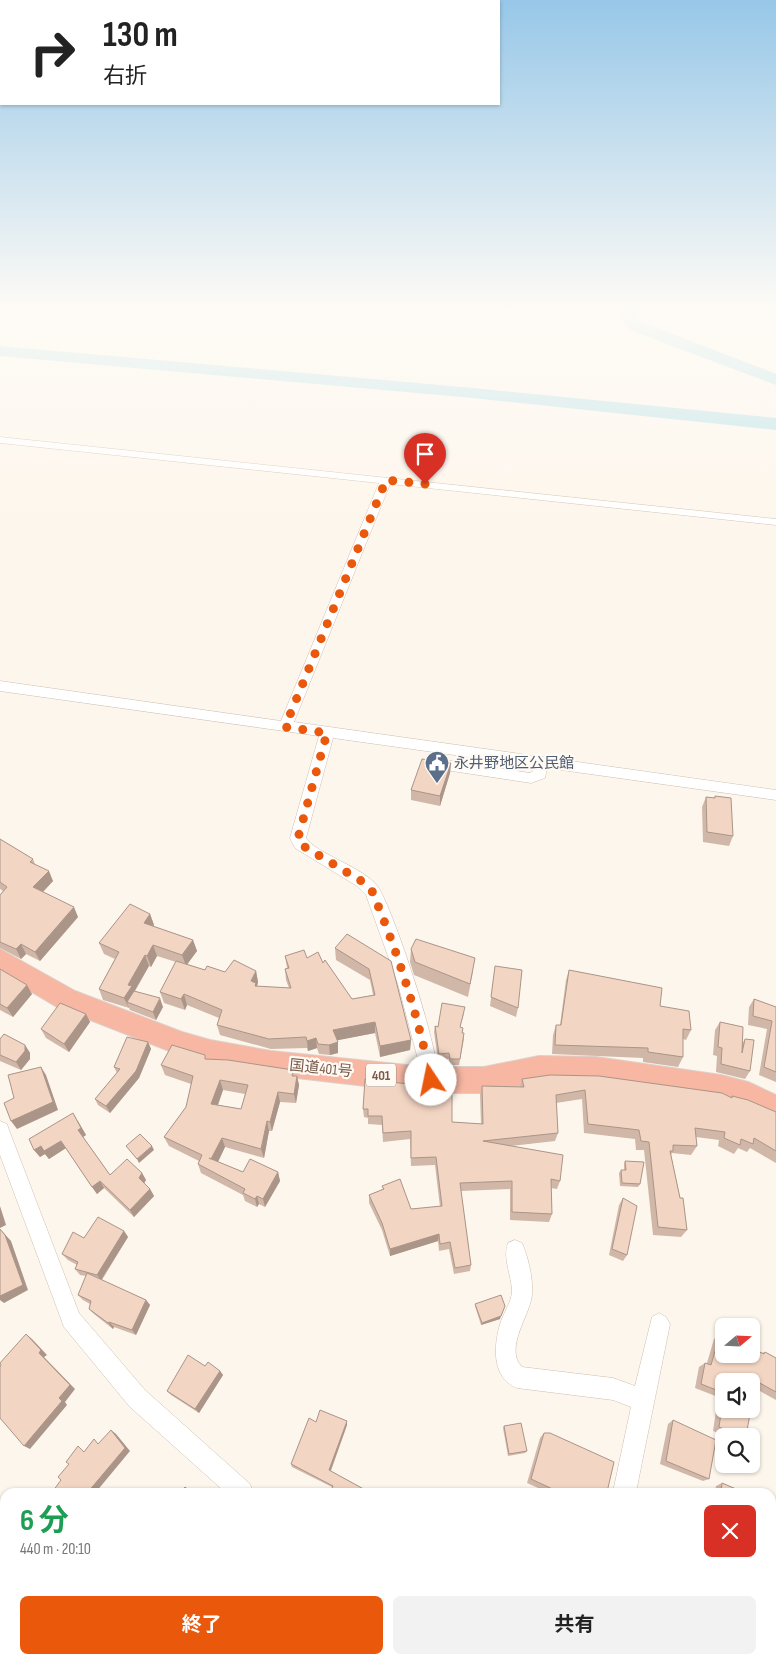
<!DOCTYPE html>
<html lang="ja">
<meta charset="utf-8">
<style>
body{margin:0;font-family:"Sofia Sans Condensed","Noto Sans JP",sans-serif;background:#f2f2f2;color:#222;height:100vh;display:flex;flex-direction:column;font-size:19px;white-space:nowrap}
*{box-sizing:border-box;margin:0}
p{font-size:16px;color:#767676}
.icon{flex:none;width:28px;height:28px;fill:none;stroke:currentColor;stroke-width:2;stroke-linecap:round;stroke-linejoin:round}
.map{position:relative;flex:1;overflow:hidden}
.drawer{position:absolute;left:0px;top:1488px;width:776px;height:176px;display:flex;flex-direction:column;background:#fff;border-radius:15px 15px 0 0;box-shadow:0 1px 4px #0004}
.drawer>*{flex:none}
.guide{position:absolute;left:0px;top:0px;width:500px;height:105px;box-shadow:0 1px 4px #0004;background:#fff;color:#222;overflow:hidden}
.needle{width:32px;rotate:71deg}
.tools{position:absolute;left:715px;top:1318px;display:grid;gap:10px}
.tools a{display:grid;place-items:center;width:45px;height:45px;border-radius:8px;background:#fff;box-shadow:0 1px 4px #0004;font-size:25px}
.pin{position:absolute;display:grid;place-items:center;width:42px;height:42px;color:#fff;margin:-51px -21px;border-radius:50% 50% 50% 0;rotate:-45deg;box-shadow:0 0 5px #0007}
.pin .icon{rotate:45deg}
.me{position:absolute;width:55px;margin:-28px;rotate:349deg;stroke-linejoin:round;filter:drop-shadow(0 0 4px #0008)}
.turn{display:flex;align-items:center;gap:18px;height:105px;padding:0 20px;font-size:22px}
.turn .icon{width:65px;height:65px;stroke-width:2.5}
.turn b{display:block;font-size:35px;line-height:42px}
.round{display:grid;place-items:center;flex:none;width:52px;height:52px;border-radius:8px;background:#f2f2f2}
.head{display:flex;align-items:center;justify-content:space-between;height:85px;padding:0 20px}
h1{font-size:30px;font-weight:700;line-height:38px;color:#1e9e55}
.primary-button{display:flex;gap:10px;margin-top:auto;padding:10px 20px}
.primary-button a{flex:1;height:58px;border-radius:8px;background:#ea580c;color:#fff;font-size:20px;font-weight:700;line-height:58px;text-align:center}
.primary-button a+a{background:#f2f2f2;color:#222}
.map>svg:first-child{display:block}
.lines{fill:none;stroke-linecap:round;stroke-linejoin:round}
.river{fill:#bfe3e8;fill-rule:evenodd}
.minor-casing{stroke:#d1beb0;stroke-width:1}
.highway-casing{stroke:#dad1cd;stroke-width:2}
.minor{fill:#fff;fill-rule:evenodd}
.highway{fill:#f7b7a3;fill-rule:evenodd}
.wall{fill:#d1b7a8;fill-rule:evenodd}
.shaded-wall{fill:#aa9588}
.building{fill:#f3d5c3;stroke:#aa9588;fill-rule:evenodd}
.route{stroke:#ea580c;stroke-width:9;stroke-dasharray:0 16.2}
.labels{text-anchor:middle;stroke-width:4.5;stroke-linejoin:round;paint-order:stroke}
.shield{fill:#fffaf3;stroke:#a28b7f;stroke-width:1}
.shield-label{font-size:14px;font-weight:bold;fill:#7a5c4d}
.service-label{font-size:15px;fill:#4e5e75;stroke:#fffaf3;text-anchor:start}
.street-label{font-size:15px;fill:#7a5c4d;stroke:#fffaf3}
</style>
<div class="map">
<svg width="776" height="1663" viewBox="0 0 776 1663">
<rect width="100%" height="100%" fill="#fdf6ec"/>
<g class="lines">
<!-- river -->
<g class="river">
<path d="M623,309H639L636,317L642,322L776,374V385L630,330L619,318Z"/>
<path d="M0,346L473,388L776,418V430L473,398L0,356Z"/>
</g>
<defs>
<g id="minor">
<path d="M0,437L776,519V525L390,484L294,722L776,790V800L547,768L545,778L531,783L432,768L425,763L432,758L530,773L533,771V766L333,738L306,838C316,854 364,867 378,887C393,908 446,1067 437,1086L431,1088L425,1086L398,984L366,895L357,886L295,848L290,838L319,736L0,691V681L281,721L379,483L0,443Z"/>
<path d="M0,1121L7,1124L9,1130L79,1313L145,1390L250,1484L253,1492H225L129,1406L64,1327L0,1155Z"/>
<path d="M515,1240L522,1243C528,1257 533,1277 532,1293C532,1313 503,1348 522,1367L613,1378L635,1386L652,1317L659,1313L666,1317L670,1324L636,1492H613L631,1407L613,1400L517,1388C490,1377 494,1343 501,1321C505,1311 511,1302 512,1292C512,1276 502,1258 508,1243Z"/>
<path d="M771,1641L776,1643V1663H762L760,1659H771Z"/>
<path d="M453,1659H485L487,1663H455Z"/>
</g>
<path id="highway" d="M0,949L75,991L182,1032L210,1040L271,1051L426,1067H484L539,1056L596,1057L721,1075L748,1082L776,1095V1122L743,1107L721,1101L596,1083L539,1082L484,1093H426L271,1075L210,1064L182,1056L57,1007L0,973Z"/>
</defs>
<!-- minor casing -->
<use href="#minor" class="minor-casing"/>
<!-- highway casing -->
<use href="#highway" class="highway-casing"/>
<!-- minor -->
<use href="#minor" class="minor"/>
<!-- highway -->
<use href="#highway" class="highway"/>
</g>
<!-- wall -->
<g class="wall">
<path d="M451,763L450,773L440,806L411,800V790Z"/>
<path d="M715,796L733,836L729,846L703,842L702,807L706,797L714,798Z"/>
<path d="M0,839L33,859L35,864L53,881L43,892L78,917L40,961L26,954L21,959L0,948V895L3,891L0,889Z"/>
<path d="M150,914L154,925L153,926L193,940L197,951L187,964L205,970L225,972L256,971L258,982L257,987L289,988L286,980L285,969L287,968L285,956L307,958L323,963L352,999L373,995L370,980L336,960L335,948L391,961L411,1040L410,1050L380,1057L375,1033L337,1040L338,1053L330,1055L319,1054L317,1048L308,1051L307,1048L271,1049L220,1035L217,1025L219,1018L187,1005L185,1010L164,1003L160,992L176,962L157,956L151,967L149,966L135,991L163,1007L156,1020L130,1010L129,1008L103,1000L99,989L115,959L104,954L99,943Z"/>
<path d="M411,949L473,971L468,997L414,975L410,962Z"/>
<path d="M0,969L32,994L13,1017L0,1010Z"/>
<path d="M569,970L660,1006L691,1030L686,1040L683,1039V1057L678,1067L643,1062V1058L552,1054L553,1035L556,1025H560L566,980Z"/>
<path d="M494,974L518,1008L516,1017L490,1006Z"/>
<path d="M754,999L776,1007V1082L759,1075L767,1029L748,1025L749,1007Z"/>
<path d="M86,1014L90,1022L69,1052L46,1038L41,1029Z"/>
<path d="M464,1014L460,1027L464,1039L459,1065H449V1059L438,1060L434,1032L435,1026L438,1027Z"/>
<path d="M720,1022L742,1044L745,1039L750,1071L745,1079L716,1072L717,1056L713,1055L715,1030Z"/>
<path d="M0,1039L25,1045L30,1053V1059L21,1070L0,1061Z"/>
<path d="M148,1042L151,1049L139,1078L110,1113L98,1105L95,1099L117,1073L114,1067Z"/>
<path d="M206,1059L293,1070L294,1076H297L299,1085L296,1103L280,1102L272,1131H269L264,1158L225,1147L218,1162L243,1172H278L280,1181L265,1207L259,1204L257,1207L245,1201L243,1195L201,1173L198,1164L199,1161L169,1146L164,1137L186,1107L191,1084L165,1075L161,1065ZM223,1090L245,1094L241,1109L218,1105Z"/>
<path d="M365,1079L452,1122L481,1124L480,1095L482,1086L520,1087L522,1079L731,1097L732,1096L776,1112V1163L750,1148L747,1152L738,1148L734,1154L718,1146L719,1140L696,1137L697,1146L691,1155L672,1153L671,1155L687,1230L681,1237L653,1235L644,1150H636L635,1139L584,1133L582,1099L556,1103L558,1133L555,1141L511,1146L560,1181L557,1189L551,1188L552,1214L549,1222L510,1220V1189L461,1191L471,1265L470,1271L454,1274L449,1249L439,1251L438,1241L390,1256L382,1230L369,1203V1195L383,1189L382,1186L411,1209L440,1207L435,1165L411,1166L410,1139L383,1142L382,1125L368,1124V1118L364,1117L363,1109Z"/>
<path d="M78,1121L86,1135L83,1137L110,1175L142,1173L146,1180L144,1183L150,1189L154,1196L134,1217L104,1188L97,1194L66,1148L49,1159L45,1154L40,1157L34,1150Z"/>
<path d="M625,1161L640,1184L638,1187L620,1186L619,1173L621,1170H624V1164Z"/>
<path d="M623,1198L627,1255L623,1261L609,1255L619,1205Z"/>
<path d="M124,1231L128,1237L102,1280L146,1300L150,1305L136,1335L114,1327L113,1329L94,1314L89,1309L90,1304L83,1300L78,1295L86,1276L80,1275L75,1269L77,1265L68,1260L62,1254L84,1238Z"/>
<path d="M475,1304L500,1319L481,1325L475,1306Z"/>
<path d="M720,1334L762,1353L765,1352L776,1358V1400L751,1386V1381H724L743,1411L746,1436H726L713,1431L718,1397L695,1388L699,1367L705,1363H707L714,1339Z"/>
<path d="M205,1366L220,1371L223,1375L199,1413L171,1395L167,1391Z"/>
<path d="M673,1420L709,1479L703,1481L660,1464L668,1424Z"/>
<path d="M316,1422L347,1425L331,1471L369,1492L332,1487L292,1467L291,1464Z"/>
<path d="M504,1426L527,1451L525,1453L508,1456L503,1428Z"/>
<path d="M544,1433L607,1492H547L527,1483L540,1438Z"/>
<path d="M722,1483L743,1492H715L716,1486Z"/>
<path d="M600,1659H698L696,1663H636L630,1660L629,1663H600Z"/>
<path d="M701,1659H719L718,1663H708Z"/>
<path d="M720,1659H730L740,1663H720Z"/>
</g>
<!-- shaded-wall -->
<g class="shaded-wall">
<path d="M451,763L450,773L440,806V796Z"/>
<path d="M49,871L53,881L38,897L33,887Z"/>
<path d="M74,907L78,917L40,961L35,952Z"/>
<path d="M150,914L154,925L148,934L144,923Z"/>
<path d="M193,940L197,951L186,966L182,955Z"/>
<path d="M21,944L26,954L21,959L16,949Z"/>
<path d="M153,945L157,956L151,967L147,956Z"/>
<path d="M145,955L149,966L134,992L127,1002L129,1008L124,998L128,985Z"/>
<path d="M256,971L258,982L257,986L258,994L251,981Z"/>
<path d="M27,985L32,994L13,1017L7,1008Z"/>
<path d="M184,994L187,1005L185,1010L181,999Z"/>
<path d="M160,998L163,1007L156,1020L153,1012Z"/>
<path d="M86,1014L90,1022L69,1052L64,1044Z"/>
<path d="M375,1022V1033L334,1041L333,1030Z"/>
<path d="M316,1038L317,1048L308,1051L307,1041Z"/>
<path d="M411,1040L410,1050L380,1057V1046Z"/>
<path d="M148,1042L151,1049L139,1078L110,1113L106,1106Z"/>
<path d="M338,1042V1053L330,1055L329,1045Z"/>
<path d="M25,1045L30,1053V1059L21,1070L16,1062Z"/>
<path d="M41,1067L46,1075L58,1110L17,1129L11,1121Z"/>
<path d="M297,1076L299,1085L296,1103L294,1094Z"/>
<path d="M220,1080L223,1090L215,1113L211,1104Z"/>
<path d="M278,1092L280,1102L272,1131L270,1122Z"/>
<path d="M73,1113L86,1135L83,1137L78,1130Z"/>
<path d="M267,1121L269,1131L264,1158L261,1149Z"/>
<path d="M222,1138L225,1147L215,1168L211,1159Z"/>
<path d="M61,1141L66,1148L49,1159L45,1154L40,1157L34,1150L41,1146Z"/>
<path d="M152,1146L154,1150L139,1163L137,1159Z"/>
<path d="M278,1172L280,1181L265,1207L263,1199Z"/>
<path d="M142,1173L146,1180L143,1185L139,1178Z"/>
<path d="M100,1181L104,1188L97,1194L92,1187Z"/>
<path d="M150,1189L154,1196L134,1217L130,1210Z"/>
<path d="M257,1196L259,1204L257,1207L255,1199Z"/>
<path d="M0,1206L6,1225L0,1228Z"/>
<path d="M0,1229L11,1241L28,1290L4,1303L0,1300Z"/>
<path d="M124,1231L128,1237L101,1280L97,1275Z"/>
<path d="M439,1234L438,1241L390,1256V1249Z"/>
<path d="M146,1300L150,1305L136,1335L132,1330Z"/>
<path d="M505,1306L500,1319L481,1325L482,1323Z"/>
<path d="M109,1322L114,1327L113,1329L108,1323Z"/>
<path d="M26,1334L32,1339L47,1355L44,1357L75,1389L65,1402L67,1405L30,1449L24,1446L59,1398Z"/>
<path d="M220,1371L223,1375L199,1413L195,1409Z"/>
<path d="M347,1421V1425L330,1472L329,1470Z"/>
<path d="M111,1430L116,1434L130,1451L96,1492H88Z"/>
<path d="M284,1659H289L294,1663H289Z"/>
</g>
<!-- building -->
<g class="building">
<path d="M422,759L451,763L440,796L411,790Z"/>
<path d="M715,796L731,798L733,836L707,832L706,797L715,798Z"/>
<path d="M0,839L33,859L30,862L49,871L33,887L74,907L35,952L21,944L16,949L0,942V895L7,887L0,882Z"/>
<path d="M130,904L150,914L144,923L193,940L182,955L153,945L147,956L145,955L128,985L132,986L124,998L99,989L119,952L99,943Z"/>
<path d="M347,934L391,961L411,1040L380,1046L375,1022L333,1030L338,1042L329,1045L318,1044L316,1038L307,1041L306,1037L269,1039L217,1025L222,1010L184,994L181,999L160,992L176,961L205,970L207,966L225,972L234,960L256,971L251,981L256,983L255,986L291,988L285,969L289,968L285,956L304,950L307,958L318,952L323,963L325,960L352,999L375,995L369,969L335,948Z"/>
<path d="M416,939L475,958L470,984L415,962L411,949Z"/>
<path d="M495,966L522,970L518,1008L491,997Z"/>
<path d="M0,969L27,985L7,1008L0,1004Z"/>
<path d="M569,970L662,988L660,1006L689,1011L691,1030L683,1029V1057L648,1052V1048L555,1045L556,1025H561Z"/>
<path d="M134,991L160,998L153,1012L127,1002Z"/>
<path d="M754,999L776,1007V1072L764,1067L772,1021L753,1016Z"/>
<path d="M60,1003L86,1014L64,1044L41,1029Z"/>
<path d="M442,1003L465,1007L460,1027L463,1028L462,1033H464L460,1059H450L449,1053L439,1054L435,1026L438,1027Z"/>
<path d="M720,1022L743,1027L742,1053L745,1039L754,1040L750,1071L721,1064L722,1048L718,1047Z"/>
<path d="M4,1034L25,1045V1051L16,1062L0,1055V1039Z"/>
<path d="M127,1037L148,1042L136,1071L106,1106L95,1099L120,1069L114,1067Z"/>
<path d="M172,1045L205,1055V1059L228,1060L293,1070L292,1076H297L294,1094L278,1092L270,1122L267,1121L261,1149L222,1138L211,1159L209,1158L243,1172L250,1159L278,1172L263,1199L257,1196L255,1199L243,1193L245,1189L198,1164L202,1155L164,1137L186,1107L193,1076L161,1065ZM220,1080L248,1085L241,1109L211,1104Z"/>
<path d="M41,1067L53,1102L11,1121L4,1103L14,1098L8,1075Z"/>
<path d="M550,1075L599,1076L722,1093L732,1098V1096L748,1100L776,1112V1151L754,1138L753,1144L741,1139L740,1145L724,1138L725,1132L695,1128L697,1146L673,1145V1151H670L680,1198H683L687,1230L658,1227L649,1142L641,1141L639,1130L588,1124L585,1090L556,1095L558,1133L483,1141L563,1155L560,1181L551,1179L552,1214L512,1212V1181L460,1183L471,1265L455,1268L450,1242L440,1244L439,1234L390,1249L382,1223L369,1195L384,1189L382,1186L400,1179L411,1209L442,1206L436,1157L411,1158V1131L383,1133L382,1116H368V1109H363L365,1079L426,1086H452V1122L483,1124L482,1086L524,1087L522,1079Z"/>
<path d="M73,1113L81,1128L78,1130L110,1175L127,1159L142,1173L139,1178L150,1189L130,1210L100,1181L92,1187L61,1141L44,1151L41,1146L34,1150L29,1139Z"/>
<path d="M140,1134L152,1146L137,1159L126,1146Z"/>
<path d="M625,1161L644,1162L640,1184L622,1183L621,1170H626Z"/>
<path d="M623,1198L637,1206L627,1255L612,1249Z"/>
<path d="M98,1217L124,1231L97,1275L75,1269L78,1262L62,1254L73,1232L84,1238Z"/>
<path d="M0,1229L5,1235L23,1285L0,1296Z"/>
<path d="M87,1273L146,1300L132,1330L109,1322L108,1323L89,1309L91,1301L78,1295Z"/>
<path d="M501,1295L505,1306L501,1316L482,1323L475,1304Z"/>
<path d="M26,1334L41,1350L39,1353L70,1385L59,1398L62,1401L24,1446L0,1418V1367L1,1365L0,1363Z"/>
<path d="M720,1334L724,1336V1354H751V1348L764,1354L765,1352L776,1358V1392L749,1377L748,1381H724V1409H744L743,1411L750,1414L746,1436H741L719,1427L724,1393L701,1384L705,1363L711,1365Z"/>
<path d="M188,1355L205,1366L208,1362L220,1371L195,1409L167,1391Z"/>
<path d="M320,1410L347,1421L329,1470L369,1492H330L333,1486L291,1464L309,1418L316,1422Z"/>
<path d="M673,1420L716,1440L709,1479L666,1461Z"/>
<path d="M521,1423L527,1451L509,1454L504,1426Z"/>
<path d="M111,1430L125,1448L88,1492H54L53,1491L61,1480L58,1477L69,1464L66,1462L78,1446L84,1452L94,1439L98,1444Z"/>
<path d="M544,1433H550L614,1462L607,1492H559L531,1479Z"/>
<path d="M722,1483L743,1492H721Z"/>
<path d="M185,1487L191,1492H181Z"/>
<path d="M771,1521L776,1524V1577L774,1595L771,1593Z"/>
<path d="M214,1659H284L289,1663H211Z"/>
<path d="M339,1659H421L427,1663H345Z"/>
<path d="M607,1659H630L629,1663H606Z"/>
<path d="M633,1659H698L696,1663H641Z"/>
<path d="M709,1659H719L718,1663H716Z"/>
<path d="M730,1659L740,1663H730Z"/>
</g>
<!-- sky -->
<linearGradient id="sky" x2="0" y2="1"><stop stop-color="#97c7e8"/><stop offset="0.57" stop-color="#fefbf6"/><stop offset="1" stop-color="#fefbf6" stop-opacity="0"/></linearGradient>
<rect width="776" height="542" fill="url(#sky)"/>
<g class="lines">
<!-- route -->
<path class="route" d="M425,484L386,480L285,727L327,733L298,838L300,844L363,882L372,891C398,953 418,1015 431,1080"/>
</g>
<!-- icons -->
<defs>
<symbol id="civic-pin" viewBox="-11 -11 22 30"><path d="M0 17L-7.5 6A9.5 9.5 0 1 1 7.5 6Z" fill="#5c6f8a" stroke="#fffaf3"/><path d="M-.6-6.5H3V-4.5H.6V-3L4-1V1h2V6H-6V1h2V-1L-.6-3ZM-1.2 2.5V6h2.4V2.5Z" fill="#fff"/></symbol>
</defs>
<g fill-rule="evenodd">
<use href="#civic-pin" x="423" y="749" width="28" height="38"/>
</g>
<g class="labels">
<!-- shield labels -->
<rect class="shield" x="366" y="1063.5" width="30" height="23" rx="4"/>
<g class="shield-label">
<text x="381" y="1080">401</text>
</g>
<!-- service labels -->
<g class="service-label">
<text x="454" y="768">永井野地区公民館</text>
</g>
<!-- street labels -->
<g class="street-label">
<text transform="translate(321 1068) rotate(6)" y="5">国道401号</text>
</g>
</g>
</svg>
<div class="tools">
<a><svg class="needle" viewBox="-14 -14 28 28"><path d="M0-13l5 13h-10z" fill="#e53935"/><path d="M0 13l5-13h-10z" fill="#767676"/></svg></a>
<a><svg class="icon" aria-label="sound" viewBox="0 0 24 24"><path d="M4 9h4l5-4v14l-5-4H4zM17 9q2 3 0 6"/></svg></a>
<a><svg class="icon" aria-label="search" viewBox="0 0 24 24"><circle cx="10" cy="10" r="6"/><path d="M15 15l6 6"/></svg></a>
</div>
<div class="pin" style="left:425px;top:484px;background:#d93025"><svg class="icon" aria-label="arrive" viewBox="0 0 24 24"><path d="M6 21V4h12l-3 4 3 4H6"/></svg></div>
<svg class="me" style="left:431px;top:1080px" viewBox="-20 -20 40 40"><circle r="19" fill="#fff"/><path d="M0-13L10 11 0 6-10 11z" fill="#ea580c"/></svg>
<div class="guide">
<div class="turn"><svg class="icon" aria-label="right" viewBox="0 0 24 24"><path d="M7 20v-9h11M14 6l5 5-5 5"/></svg><div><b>130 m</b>右折</div></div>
</div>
<section class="drawer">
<div class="head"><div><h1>6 分</h1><p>440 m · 20:10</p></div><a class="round" style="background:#d93025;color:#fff"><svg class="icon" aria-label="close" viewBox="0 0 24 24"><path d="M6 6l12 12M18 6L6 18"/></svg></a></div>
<div class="primary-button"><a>終了</a><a>共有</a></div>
</section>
</div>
